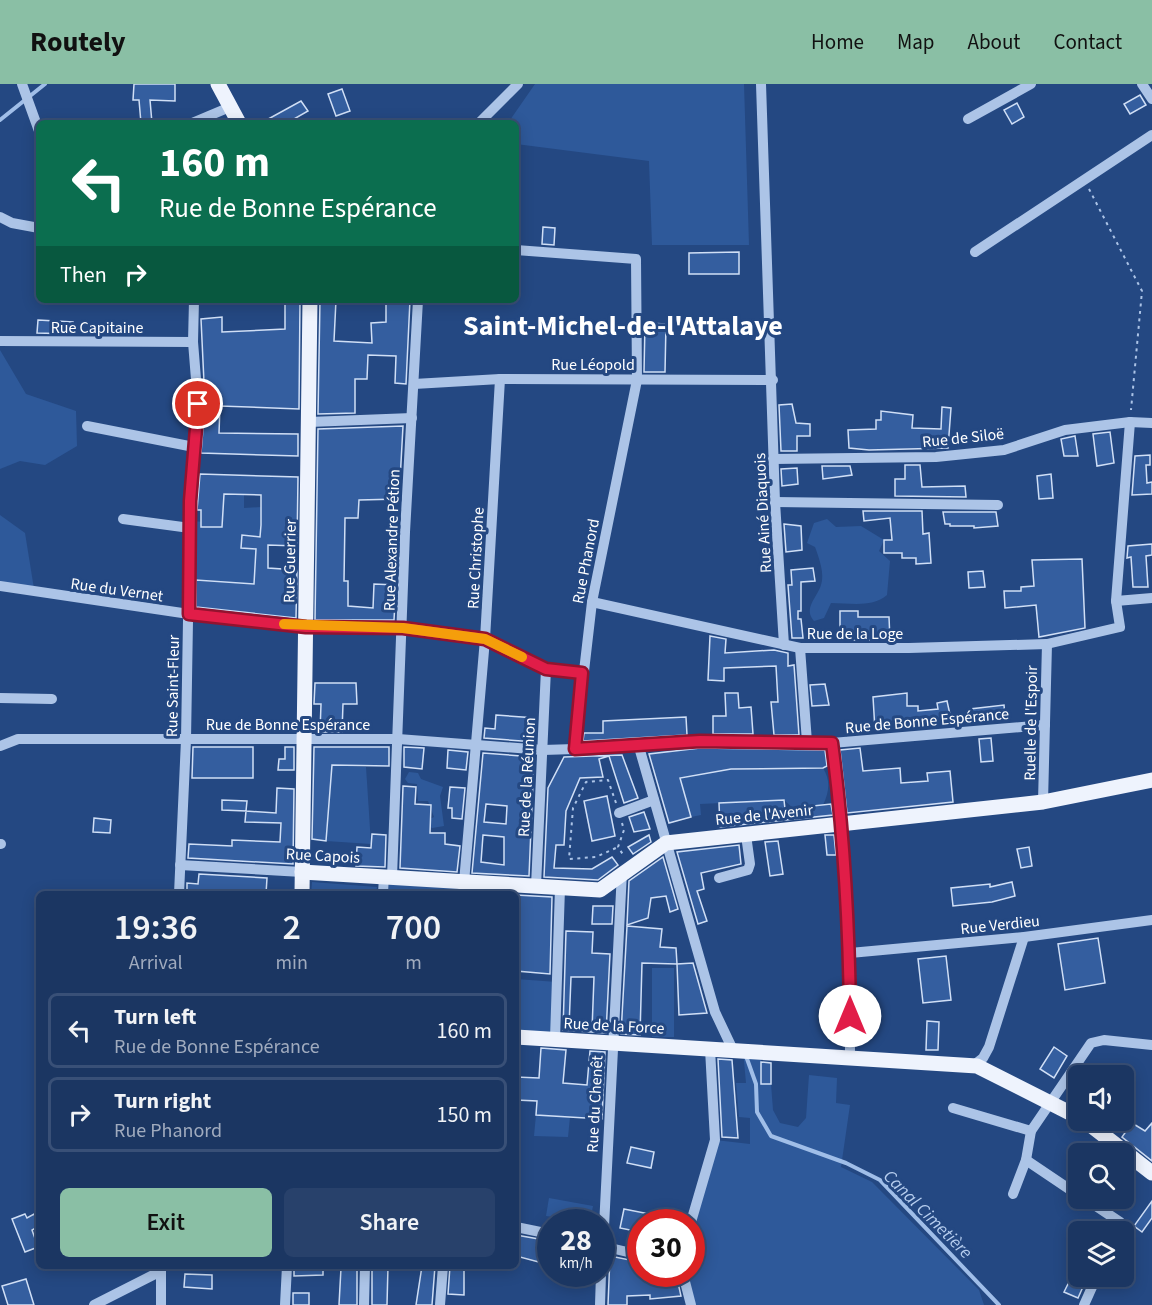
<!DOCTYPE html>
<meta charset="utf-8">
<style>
body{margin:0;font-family:"Source Sans 3",sans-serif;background:#28416b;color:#f1f3f6;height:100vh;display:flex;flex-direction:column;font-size:22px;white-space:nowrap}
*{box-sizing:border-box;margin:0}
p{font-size:20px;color:#a0abbe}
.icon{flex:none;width:33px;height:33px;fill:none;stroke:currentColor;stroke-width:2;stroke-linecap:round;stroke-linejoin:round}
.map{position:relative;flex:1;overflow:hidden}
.panel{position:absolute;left:36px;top:807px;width:483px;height:378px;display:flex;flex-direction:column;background:#1b3662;border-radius:9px;box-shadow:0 3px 15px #0003,0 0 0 2px #395077}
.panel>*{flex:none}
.banner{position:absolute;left:36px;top:36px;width:483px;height:183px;border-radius:9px;box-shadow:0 3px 15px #0003,0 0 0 2px #395077;background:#0b6e4f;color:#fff;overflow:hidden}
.tools{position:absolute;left:1068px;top:981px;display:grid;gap:12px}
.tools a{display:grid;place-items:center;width:66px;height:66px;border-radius:9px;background:#1b3662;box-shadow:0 3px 15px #0003,0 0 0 2px #395077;font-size:30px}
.speed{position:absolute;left:537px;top:1125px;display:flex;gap:12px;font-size:30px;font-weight:700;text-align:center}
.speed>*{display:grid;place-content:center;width:78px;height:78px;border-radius:50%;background:#1b3662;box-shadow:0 3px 15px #0003,0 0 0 2px #395077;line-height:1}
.speed small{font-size:15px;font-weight:400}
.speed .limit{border:9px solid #d22;background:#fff;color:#111}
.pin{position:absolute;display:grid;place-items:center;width:51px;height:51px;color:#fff;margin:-26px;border:3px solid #fff;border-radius:50%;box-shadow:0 2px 6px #0007}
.me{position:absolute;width:66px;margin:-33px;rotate:0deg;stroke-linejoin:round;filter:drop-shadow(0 0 4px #0008)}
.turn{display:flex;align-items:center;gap:21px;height:126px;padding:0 24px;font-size:27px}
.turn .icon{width:78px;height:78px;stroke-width:2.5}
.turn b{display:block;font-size:42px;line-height:51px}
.then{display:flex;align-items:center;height:57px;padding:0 24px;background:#0003;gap:12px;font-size:22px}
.eta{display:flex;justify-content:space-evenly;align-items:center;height:102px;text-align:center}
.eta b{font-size:36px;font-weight:600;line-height:42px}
.action{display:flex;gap:12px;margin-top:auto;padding:12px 24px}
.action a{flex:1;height:69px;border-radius:9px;background:#8abfa5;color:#111;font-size:24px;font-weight:600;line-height:69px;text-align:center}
.action a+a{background:#28416b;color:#f1f3f6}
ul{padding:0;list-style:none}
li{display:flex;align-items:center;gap:18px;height:75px;margin:0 12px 9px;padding:0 12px;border:3px solid #395077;border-radius:9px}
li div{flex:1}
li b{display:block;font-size:22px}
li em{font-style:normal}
header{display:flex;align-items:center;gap:36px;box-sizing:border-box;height:84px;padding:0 30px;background:#8abfa5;color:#111}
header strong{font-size:28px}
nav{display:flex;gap:33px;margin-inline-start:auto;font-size:21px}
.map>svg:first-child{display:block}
.green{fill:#2e599a}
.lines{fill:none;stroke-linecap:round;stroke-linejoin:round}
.stream{stroke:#a0bee8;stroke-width:4}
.building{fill:#345e9f;stroke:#d0dff6;stroke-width:1.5;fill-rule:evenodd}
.path{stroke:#acc4e7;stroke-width:2;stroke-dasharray:3 4.5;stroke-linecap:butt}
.minor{stroke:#acc4e7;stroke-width:10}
.major{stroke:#eef3fd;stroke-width:15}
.route-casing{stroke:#92132f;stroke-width:15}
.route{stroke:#e11d48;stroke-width:10}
.slow{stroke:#f59e0b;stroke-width:10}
.labels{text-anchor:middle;stroke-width:6;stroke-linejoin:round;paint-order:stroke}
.street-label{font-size:16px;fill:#fff;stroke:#244882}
.water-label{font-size:18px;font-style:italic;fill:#b7ceef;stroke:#244882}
.town-label{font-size:28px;font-weight:bold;fill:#fff;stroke:#244882}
</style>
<header>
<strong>Routely</strong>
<nav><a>Home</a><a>Map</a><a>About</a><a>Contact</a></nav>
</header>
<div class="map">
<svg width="1152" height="1221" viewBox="0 0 1152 1221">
<rect width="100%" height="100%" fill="#244882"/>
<!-- green -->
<g class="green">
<path d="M535,0H744L749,161H652L649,77L516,60V39H508Z"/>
<path d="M0,266L26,310L76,327L77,362L45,381L20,377L0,385Z"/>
<path d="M224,410H244V424L261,423L260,453L242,451L241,463L256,465L254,500L189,496L190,437L222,439Z"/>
<path d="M0,431L25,449L35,511L0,506Z"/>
<path d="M827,435L836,443L861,442L884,456L879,467L890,477L887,511C872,524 850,519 831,519L824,534L814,537C803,524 817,514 821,501C825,490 819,474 815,463L807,459L814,439Z"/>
<path d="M332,681L366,683L371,760L326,757Z"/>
<path d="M808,682L823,684C831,697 829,708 823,721L793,724L784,716L700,720L701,731L691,733L680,694L729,685Z"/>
<path d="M409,688L418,689L421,695L443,703L440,712L444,742L432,744L423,738L434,733L428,717H418L417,700L408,699L405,695Z"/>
<path d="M312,798L377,803L376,810H311Z"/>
<path d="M389,799L458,803V810H388Z"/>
<rect x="652" y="884" width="22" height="69"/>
<path d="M516,895L557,898L555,955L516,953Z"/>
<path d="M743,966L761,968V1000H771L773,1026L780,1039L798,1043L806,1034L809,991L837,994L836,1019L850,1021L841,1083L872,1098L979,1206L984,1221H691L683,1190H692V1138L715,1056L750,1060V1034L739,1033L736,999H746Z"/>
<path d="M536,1031L570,1033L568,1053L534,1052Z"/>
<path d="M549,1114L593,1122L590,1138L546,1132Z"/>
</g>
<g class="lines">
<!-- stream -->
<g class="stream">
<path d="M0,36L45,0"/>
<path d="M746,972L756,1000L757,1028L771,1052L846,1079L880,1096L999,1221"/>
</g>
</g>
<!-- building -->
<g class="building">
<path d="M134,0H175V17L150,16L152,39H141L139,16H133Z"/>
<path d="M342,5L350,27L336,32L328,10Z"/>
<path d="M1140,11L1146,21L1130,30L1124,20Z"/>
<path d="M301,17L308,27L287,39H261Z"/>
<path d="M1017,19L1024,33L1012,40L1004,26Z"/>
<path d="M543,143L555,144L554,161L542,160Z"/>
<path d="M739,168V190H689V169Z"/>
<path d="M285,216H300L299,325L220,322L219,349L298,350V372L201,369L205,320L201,235L222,233V248L285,245Z"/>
<path d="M320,216H336L334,257L372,259L371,239L386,238V216H410L406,300L395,299L396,272L368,271L367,295H355V329L318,330Z"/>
<path d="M38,236L73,238V250L37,249Z"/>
<path d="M645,239L666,240L665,288H644Z"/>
<path d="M792,320L796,339L810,340V352H797V367H781L779,321Z"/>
<path d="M942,323L951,324L948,364L869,366L849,364L848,346L876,345V336H881V327L913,331L912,344L941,345Z"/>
<path d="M403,342L399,415L359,416L358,434H345L344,497H348V522L373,524L374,500L396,501L394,536H315L318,345Z"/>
<path d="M1110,348L1114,379L1097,382L1093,350Z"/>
<path d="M1075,352L1078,372H1064L1061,355Z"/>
<path d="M1150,371V381H1146L1147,399L1152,398V410L1132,411L1135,372Z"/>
<path d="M905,381H920L922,403L965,402L966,413L895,412V395H905Z"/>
<path d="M822,382H850L852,391L823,395Z"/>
<path d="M797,384L798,400L782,402L781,385Z"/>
<path d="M200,390L298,393L297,462L268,461V484L297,486L296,534L196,523V496L254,500L256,465L241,464L242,451L260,453L261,441V411L224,410L222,443H201V426H197Z"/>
<path d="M1051,390L1053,414L1039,415L1037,392Z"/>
<path d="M863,427H922L923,450L929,449L931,479L916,480V474H902V469H884V456H892L890,434L864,437Z"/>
<path d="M943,428H996L998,442L974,444V442H950V440H945Z"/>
<path d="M784,440L801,442L802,466L786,468Z"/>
<path d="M1152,460V471L1146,472L1148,503H1133L1131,473L1127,474L1128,462Z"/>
<path d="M1082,475L1085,544L1039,553L1036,521L1005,524L1004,507H1021V503L1034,502L1032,476Z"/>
<path d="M813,484L815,497L801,498V527H798V535H801L803,554H792L788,501H792L791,486Z"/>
<path d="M983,487L985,503L969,504L968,488Z"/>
<path d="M840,527H858V533H889L890,556H840Z"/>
<path d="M710,552L726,555L725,569L774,566L788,569V582L794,581L799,651H774L771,618H778L776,582L724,584V597L708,596Z"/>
<path d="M315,599H356L357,620H343L342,648H320L321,620H314Z"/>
<path d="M825,600L829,621L812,622L810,601Z"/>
<path d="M725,609H738L739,624L751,623L753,650H713V632H726Z"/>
<path d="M907,609V622H918V627L938,625L937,619L947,617L951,635L886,642V645L875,646L873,613Z"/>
<path d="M1004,621L1005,633L970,635V625Z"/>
<path d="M496,631L536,634L535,658L484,654L485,644L495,645Z"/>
<path d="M686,633L687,651L583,657L584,649H603V637Z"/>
<path d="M991,654L993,677L981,678L979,655Z"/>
<path d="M193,663H253V694H192Z"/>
<path d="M285,663H294V686H278L279,675H285Z"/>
<path d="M314,663H389V682L332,681L326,757L312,755Z"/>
<path d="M404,663L424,664L422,685L404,683Z"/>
<path d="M700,664L825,666L827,682L823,684L731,685L680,694L691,733L669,739L649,670Z"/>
<path d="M860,664L863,687L900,684L901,699L928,697L927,689L950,687L953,718L847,729L840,666Z"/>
<path d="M448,666L468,668L466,686L447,684Z"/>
<path d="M483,669L534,673L529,792L472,789ZM486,720L507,722L506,740L484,738ZM483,751L504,753V781L481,778Z"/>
<path d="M622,671L638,714L624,719L609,672L599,675L603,693L580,694L566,727L564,761H556L554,784L592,785L612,773L618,781L598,796L544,793L548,704L564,673Z"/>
<path d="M403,702L416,703L415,720L431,721L430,749H445V760L460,762L457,788L400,784Z"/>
<path d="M450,703L465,704L462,735L452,734V724H448Z"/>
<path d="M277,704L294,705L293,780L188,774L189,760L232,762V756L280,758L281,739L245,738L246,727L222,726V716L247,717L246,727L276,729Z"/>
<path d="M607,712L615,752L592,757L584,717Z"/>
<path d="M784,716L785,725L831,720L833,731L720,743L719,719Z"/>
<path d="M644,728L650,745L634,748L629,733Z"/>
<path d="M94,734L111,736L110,749L93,748Z"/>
<path d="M372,750L386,751L385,783L356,782L357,763L371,764Z"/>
<path d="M649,751L651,758L633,770L628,763Z"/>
<path d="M825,751H834L836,771H827Z"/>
<path d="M778,757L783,790L770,792L765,758Z"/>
<path d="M739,761L741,780L701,789L704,805L697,807L707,837L698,840L677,768Z"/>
<path d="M1029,763L1032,782L1021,784L1017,765Z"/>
<path d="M663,773L678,825L670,828L666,812L651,814L648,834L627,841L629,797Z"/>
<path d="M199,790L267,794L266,810H187V799L198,800Z"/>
<path d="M1012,798L1015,812L992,818L953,822L951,804L990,800V803Z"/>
<path d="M516,811L552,813L550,890L516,887Z"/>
<path d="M593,822H613L612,840H592Z"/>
<path d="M627,842L662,845L660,863L676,864L677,880L642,879L640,951L621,950Z"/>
<path d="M566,847L593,848L592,869L610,870L606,949L563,946ZM571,893H594L592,946L569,943Z"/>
<path d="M1098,854L1105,899L1065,906L1058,860Z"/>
<path d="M946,872L951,916L923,919L918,875Z"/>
<path d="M693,879L707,929L679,931L677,880Z"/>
<path d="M927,937L939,938L938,966H926Z"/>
<path d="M1054,963L1067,972L1054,994L1040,985Z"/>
<path d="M541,964L566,966L563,999L587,1001L590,967L605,968L602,1035L536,1031L537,1017L516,1016V993L539,994Z"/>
<path d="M718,975L732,976L738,1054L722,1053Z"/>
<path d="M761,978L771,979V1000H761Z"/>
<path d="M1132,1039L1145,1047L1152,1039V1077L1122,1053Z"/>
<path d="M631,1063L654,1068L651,1084L627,1079Z"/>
<path d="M1152,1117V1134L1142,1148L1134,1142Z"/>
<path d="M624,1125L670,1134L669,1138H640V1148L620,1144Z"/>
<path d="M25,1130L27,1134L34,1130L39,1142L32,1146L38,1163L25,1168L12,1135Z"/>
<path d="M516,1151L550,1157V1181L516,1172Z"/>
<path d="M610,1172L640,1178V1190H676L681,1212L650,1215V1211L627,1212V1221H608Z"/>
<path d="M372,1182H388L387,1221H372Z"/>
<path d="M422,1182H435L432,1221H416Z"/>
<path d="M450,1182H464V1211L448,1210Z"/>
<path d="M294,1183L323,1184V1191L294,1192Z"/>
<path d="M341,1184H357V1221H339Z"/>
<path d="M185,1190L212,1191V1205L184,1203Z"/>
<path d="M1072,1192L1086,1196L1078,1214L1064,1208Z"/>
<path d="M26,1195L34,1221H8L2,1202Z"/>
<rect x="293" y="1209" width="16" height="12"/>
</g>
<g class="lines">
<!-- path -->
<g class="path">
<path d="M1089,105L1142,207L1131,326"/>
<path d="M616,719L608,696L586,698L573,724L569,775L596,773L618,763"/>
<path d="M622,739L624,746L618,763L624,772"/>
</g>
<!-- minor -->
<g class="minor">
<path d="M22,0L39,47"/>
<path d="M761,0L775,418L784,561"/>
<path d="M1142,0L1152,15"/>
<path d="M968,35L1031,0"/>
<path d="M192,39L230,23"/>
<path d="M479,39L518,0"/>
<path d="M0,133L12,139L39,144"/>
<path d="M516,166L636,175L637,296L592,518L575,665"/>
<path d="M975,168L1152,51"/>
<path d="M0,257L193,258"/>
<path d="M414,300L500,295L773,296"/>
<path d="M309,338L412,334"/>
<path d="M87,342L194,363"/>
<path d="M773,375L936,373L1004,366L1065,346L1130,338L1152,339"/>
<path d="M775,418L998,421"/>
<path d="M123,435L190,444"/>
<path d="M0,502L189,530L306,543L403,544L485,555L546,585L582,589"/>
<path d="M1116,517L1152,514"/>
<path d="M592,518L800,564H909L1047,560L1120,543L1116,517L1130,338"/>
<path d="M800,564L807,658"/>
<path d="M0,614L52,615"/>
<path d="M832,659C846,764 850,868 850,973"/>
<path d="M0,662L18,655H398L543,666L639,663L700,657L832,659L1045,641"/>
<path d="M639,663L715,928L733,966"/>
<path d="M1043,718L1047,560"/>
<path d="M619,729L654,716"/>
<path d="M0,760H1"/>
<path d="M180,781L302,788"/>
<path d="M392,793L405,448L418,216"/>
<path d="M719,794L748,786L750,780L746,751"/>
<path d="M536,802L546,585"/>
<path d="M179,810L186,656L190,417L198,320L193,258L194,216"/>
<path d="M383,810L384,792"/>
<path d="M463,810L485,555L500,295"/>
<path d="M850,869L1024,853L1152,836"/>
<path d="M555,955L560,804"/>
<path d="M974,981L983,974L989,963L1024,853"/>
<path d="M953,1024L1031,1047"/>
<path d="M1026,1076L1078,1111"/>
<path d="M1013,1110L1026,1076L1031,1047L1091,959L1104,956L1152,961"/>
<path d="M1084,1114L1120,1138L1116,1148"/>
<path d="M691,1138L715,1056L710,965"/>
<path d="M516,1143L550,1150"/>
<path d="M602,1162L640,1171"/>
<path d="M602,1182L622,788"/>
<path d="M683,1190L691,1221"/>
<path d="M94,1221L161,1187"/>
<path d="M161,1221V1182"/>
<path d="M285,1221L287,1182"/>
<path d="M364,1221L365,1182"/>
<path d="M440,1221L443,1182"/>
<path d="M600,1221L601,1190"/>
<path d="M1084,1221L1097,1192"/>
</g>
<!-- major -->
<g class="major">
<path d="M218,0L239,39"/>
<path d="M302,788L600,806L666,759L1043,718L1152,696"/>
<path d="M302,810L310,216"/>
<path d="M516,953L977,982L1078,1033"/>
<path d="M1084,1036L1152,1089"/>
</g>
</g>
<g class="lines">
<defs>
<path id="route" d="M198,320L190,417L189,530L306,543L403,544L485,555L546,585L582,589L575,665L700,657L832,659C844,750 849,841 850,932"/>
</defs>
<!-- route casing -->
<use href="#route" class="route-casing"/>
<!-- route -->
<use href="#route" class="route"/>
<!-- slow -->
<path class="slow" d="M284,540L403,544L485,555L522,573"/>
</g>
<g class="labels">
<!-- street labels -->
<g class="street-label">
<text x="97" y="249">Rue Capitaine</text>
<text x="593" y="286">Rue Léopold</text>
<text transform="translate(963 353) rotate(-6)" y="6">Rue de Siloë</text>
<text transform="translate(762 429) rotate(-93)" y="6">Rue Ainé Diaquois</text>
<text transform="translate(391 456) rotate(-88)" y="6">Rue Alexandre Pétion</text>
<text transform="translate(475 474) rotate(-87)" y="6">Rue Christophe</text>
<text transform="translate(289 477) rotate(-89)" y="6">Rue Guerrier</text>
<text transform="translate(585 477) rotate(-79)" y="6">Rue Phanord</text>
<text transform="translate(117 505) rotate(8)" y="6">Rue du Vernet</text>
<text x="855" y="555">Rue de la Loge</text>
<text transform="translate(172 602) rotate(-89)" y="6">Rue Saint-Fleur</text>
<text transform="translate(927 636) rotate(-5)" y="6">Rue de Bonne Espérance</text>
<text transform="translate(1030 639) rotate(-89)" y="6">Ruelle de l'Espoir</text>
<text x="288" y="646">Rue de Bonne Espérance</text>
<text transform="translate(526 693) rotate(-87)" y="6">Rue de la Réunion</text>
<text transform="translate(764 730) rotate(-6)" y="6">Rue de l'Avenir</text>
<text transform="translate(323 771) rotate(3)" y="6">Rue Capois</text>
<text transform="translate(1000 840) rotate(-6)" y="6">Rue Verdieu</text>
<text transform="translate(614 941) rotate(3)" y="6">Rue de la Force</text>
<text transform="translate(594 1020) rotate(-87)" y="6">Rue du Chenêt</text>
</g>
<!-- water labels -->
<g class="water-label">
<text transform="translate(928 1130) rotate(45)" y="6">Canal Cimetière</text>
</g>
<!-- town labels -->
<g class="town-label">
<text x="623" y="251">Saint-Michel-de-l'Attalaye</text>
</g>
</g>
</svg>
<div class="tools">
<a><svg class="icon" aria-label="sound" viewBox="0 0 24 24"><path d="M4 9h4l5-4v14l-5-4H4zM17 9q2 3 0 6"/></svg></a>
<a><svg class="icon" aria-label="search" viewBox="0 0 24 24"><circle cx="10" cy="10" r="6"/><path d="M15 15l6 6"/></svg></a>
<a><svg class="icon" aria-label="layers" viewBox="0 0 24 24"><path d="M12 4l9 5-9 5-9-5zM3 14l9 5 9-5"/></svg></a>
</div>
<div class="speed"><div>28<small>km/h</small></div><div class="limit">30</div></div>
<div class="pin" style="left:198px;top:320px;background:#d93025"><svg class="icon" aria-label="arrive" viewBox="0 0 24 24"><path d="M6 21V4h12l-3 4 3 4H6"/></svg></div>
<svg class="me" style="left:850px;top:932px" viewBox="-20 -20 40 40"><circle r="19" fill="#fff"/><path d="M0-13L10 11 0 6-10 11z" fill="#e11d48"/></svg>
<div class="banner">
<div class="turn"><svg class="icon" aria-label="left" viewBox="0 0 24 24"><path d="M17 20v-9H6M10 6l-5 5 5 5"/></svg><div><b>160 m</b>Rue de Bonne Espérance</div></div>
<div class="then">Then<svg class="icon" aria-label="right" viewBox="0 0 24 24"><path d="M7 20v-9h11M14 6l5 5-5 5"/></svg></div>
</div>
<section class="panel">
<div class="eta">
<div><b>19:36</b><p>Arrival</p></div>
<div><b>2</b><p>min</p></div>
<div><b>700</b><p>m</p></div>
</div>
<ul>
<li><svg class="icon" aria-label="left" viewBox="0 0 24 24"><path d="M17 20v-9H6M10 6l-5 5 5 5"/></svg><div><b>Turn left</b><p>Rue de Bonne Espérance</p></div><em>160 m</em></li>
<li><svg class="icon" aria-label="right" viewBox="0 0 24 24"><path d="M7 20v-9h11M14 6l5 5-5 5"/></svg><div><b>Turn right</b><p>Rue Phanord</p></div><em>150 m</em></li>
</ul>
<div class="action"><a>Exit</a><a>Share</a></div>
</section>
</div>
